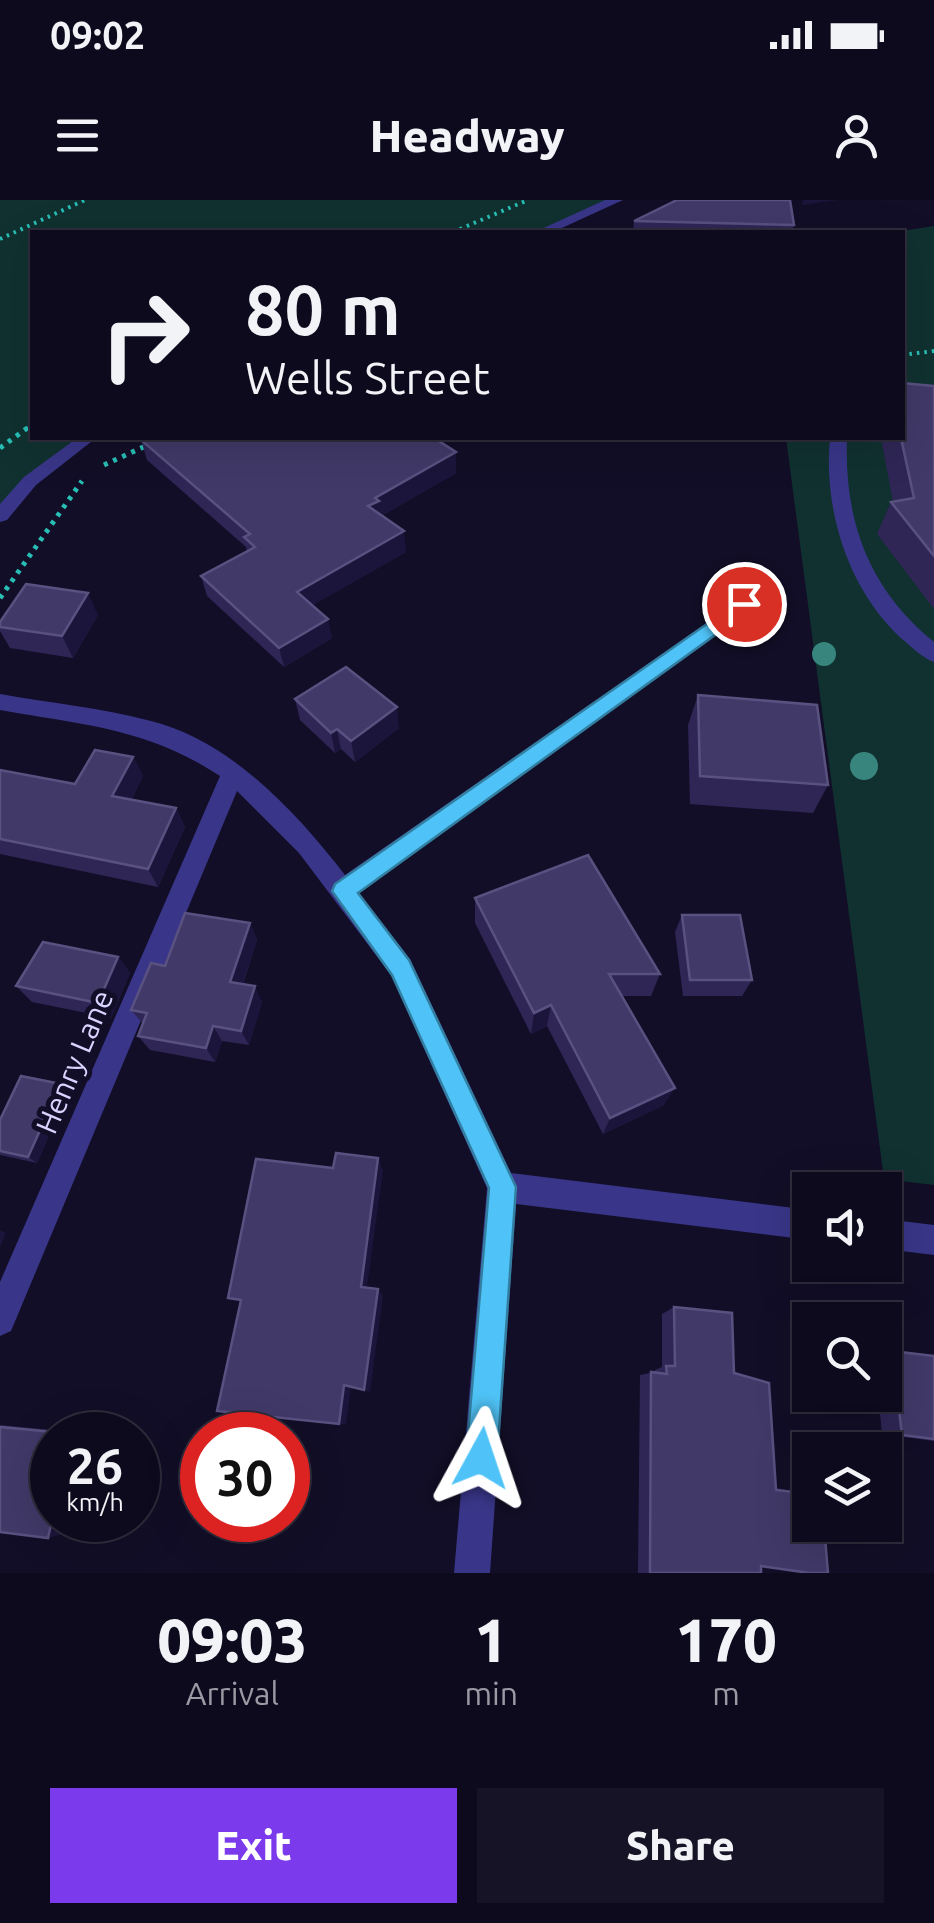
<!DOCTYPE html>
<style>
body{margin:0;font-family:Ubuntu,sans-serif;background:#171326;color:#f1f3f6;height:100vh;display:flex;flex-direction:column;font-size:38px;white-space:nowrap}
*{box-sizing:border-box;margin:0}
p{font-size:32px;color:#9b9aa4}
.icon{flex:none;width:55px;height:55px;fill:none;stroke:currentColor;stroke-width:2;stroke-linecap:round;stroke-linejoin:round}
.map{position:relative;height:1373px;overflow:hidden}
.sheet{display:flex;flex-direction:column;background:#0e0a1d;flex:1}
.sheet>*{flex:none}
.guide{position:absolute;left:30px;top:30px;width:875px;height:210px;border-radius:0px;box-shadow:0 10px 40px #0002,0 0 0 2px #2e2b3b;background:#0e0a1d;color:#f1f3f6;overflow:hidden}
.tools{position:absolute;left:792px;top:972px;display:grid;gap:20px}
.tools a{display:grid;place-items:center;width:110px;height:110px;border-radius:0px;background:#0e0a1d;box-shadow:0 10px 40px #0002,0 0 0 2px #2e2b3b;font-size:50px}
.speed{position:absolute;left:30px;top:1212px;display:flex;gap:20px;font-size:50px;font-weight:700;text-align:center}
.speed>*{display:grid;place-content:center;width:130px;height:130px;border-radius:50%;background:#0e0a1d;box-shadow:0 10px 40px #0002,0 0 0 2px #2e2b3b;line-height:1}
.speed small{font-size:25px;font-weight:400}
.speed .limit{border:15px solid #d22;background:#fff;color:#111}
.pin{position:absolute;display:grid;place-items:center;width:85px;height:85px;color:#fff;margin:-42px;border:5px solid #fff;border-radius:50%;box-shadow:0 2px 10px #0007}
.me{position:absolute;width:110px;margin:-55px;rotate:5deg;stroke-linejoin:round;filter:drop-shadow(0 0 8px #0008)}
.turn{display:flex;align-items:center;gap:35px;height:210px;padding:0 50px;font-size:45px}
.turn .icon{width:130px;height:130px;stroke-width:2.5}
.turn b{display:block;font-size:70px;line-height:85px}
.eta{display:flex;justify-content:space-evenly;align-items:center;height:170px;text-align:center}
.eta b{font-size:60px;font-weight:800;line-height:70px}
.primary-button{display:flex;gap:20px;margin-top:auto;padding:20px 50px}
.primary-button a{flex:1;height:115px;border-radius:0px;background:#7c3aed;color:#fff;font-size:40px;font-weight:800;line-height:115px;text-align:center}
.primary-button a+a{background:#171326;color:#f1f3f6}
.status{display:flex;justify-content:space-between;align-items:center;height:70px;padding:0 50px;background:#0e0a1d;direction:ltr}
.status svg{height:28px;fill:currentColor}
header{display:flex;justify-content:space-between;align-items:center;height:130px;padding:0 50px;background:#0e0a1d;font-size:45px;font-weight:800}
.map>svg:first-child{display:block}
.green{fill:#103130}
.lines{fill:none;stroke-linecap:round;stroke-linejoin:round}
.path-far1{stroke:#28bfb6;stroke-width:4;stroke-dasharray:2.5 5;stroke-linecap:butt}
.path{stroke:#28bfb6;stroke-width:5;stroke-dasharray:4 6;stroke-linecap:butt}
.minor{fill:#393689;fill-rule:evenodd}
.tree{fill:#38857d}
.wall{fill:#2f2656}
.shaded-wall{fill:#1c153b}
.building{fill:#413968;stroke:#595180;stroke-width:2.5}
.route{fill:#4fc3f7;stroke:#337fa1;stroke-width:2.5}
.labels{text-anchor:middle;stroke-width:10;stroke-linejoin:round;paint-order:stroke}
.street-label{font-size:30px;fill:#d9d4ff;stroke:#120e27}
</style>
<div class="status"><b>09:02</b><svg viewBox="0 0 49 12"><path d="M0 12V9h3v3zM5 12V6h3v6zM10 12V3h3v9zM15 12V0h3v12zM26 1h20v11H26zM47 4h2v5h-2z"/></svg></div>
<header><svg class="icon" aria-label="menu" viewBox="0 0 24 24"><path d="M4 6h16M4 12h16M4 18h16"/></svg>Headway<svg class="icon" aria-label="person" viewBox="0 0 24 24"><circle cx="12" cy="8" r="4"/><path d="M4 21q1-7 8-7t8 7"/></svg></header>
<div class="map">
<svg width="934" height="1373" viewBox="0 0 934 1373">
<rect width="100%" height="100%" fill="#120e27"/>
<!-- green -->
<g class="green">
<path d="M0,0H616L542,32H32V238H87L62,253L0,316Z"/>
<path d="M934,26V985L884,979L786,238H902V32H895Z"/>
</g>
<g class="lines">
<!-- path-far1 -->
<g class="path-far1">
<path d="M453,32L528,0"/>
<path d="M0,39L85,0"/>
<path d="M902,155L934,151"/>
<path d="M26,229L32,225"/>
</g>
<!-- path -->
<g class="path">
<path d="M0,248L30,226"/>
<path d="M104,265L163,238"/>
<path d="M0,398L82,281"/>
</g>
<!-- minor -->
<g class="minor">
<path d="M605,0H623L553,32H535Z"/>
<path d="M77,238H96L36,285L7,320L0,322V304L24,277Z"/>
<path d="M830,238H847C844,322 869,389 934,442V462C922,458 912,447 902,439C848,390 823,309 830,238Z"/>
<path d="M744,397L751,399V409L359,693L410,759L511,973L810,1010V1040L516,1004L490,1373H454L487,988L391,775L299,653L237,591L11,1131L0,1136V1082L220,576C147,528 84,525 0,510V494C50,503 102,508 151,521C231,541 296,612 345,675Z"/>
<path d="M885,1019L934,1025V1055L885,1049Z"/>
</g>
</g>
<!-- trees -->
<g class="tree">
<circle cx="824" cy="454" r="12"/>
<circle cx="864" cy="566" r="14"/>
</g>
<!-- wall -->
<g class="wall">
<path d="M634,21L794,25L792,32H633Z"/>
<path d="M934,186V409L877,334L891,302H893L881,238H902Z"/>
<path d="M141,240L456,273L381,316L406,352L312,405L332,438L284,467L207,396L201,376L247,351L246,347L147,260Z"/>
<path d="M98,415L73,458L10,448L0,431V422Z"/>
<path d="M698,495L828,585L813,613L690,604L688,525Z"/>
<path d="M295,499L399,528L355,562L341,549L335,553L300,520Z"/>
<path d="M133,557L143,576L131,600L176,608L185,627L158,687L0,654V570L75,584Z"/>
<path d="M475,698L660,774L651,796H622L664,905L603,934L547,826L531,834L475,723Z"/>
<path d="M682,715L752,780L742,796H683L675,732Z"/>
<path d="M250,723L257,740L243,784L262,802L249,845L222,841L215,862L150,850L138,836L143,824L131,810L165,766Z"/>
<path d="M118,757L130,773L111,818L32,802L16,786Z"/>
<path d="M61,884L68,891L37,963L0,955V920Z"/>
<path d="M674,1107L734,1173L776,1288L810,1294L761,1366V1373H638L640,1175L655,1172V1170L662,1167V1114Z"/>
<path d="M892,1151L934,1156V1241L882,1234L878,1195H885V1152Z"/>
<path d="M0,1225L93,1234L52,1235L67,1332L48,1338Z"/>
</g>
<!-- shaded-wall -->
<g class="shaded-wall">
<path d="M803,0H837L802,5Z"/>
<path d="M456,252V273L381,316L368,306L375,298Z"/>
<path d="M404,331L406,352L301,412L297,392Z"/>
<path d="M88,393L98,415L73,458L62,436Z"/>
<path d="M328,419L332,438L284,467L279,448Z"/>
<path d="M397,507L399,528L355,562L351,541Z"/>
<path d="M337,529L341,549L335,553L331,533Z"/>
<path d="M133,557L143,576L123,615L112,596Z"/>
<path d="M176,608L185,627L158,687L148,669Z"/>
<path d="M250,723L257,740L238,798L230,782Z"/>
<path d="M118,757L130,773L111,818L98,803Z"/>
<path d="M255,786L262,802L249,845L241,831Z"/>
<path d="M551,805L547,826L531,834L534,813Z"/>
<path d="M213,826L222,841L215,862L206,848Z"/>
<path d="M61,884L68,891L37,963L28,957Z"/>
<path d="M675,888L664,905L603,934L610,918Z"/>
<path d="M378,958L383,971L366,1094L361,1087Z"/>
<path d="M0,1030L6,1033L0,1048Z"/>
<path d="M378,1089L383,1096L370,1192L364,1190Z"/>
<path d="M344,1185L351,1187L346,1224H339Z"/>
<path d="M52,1320H71L67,1332L48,1338Z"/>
</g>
<!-- building -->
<g class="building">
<path d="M677,0H790L794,25L634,21Z"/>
<path d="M902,183L934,186V356L891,302L914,298L901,238H902Z"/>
<path d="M146,238H434L456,252L375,298L379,301L368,306L404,331L297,392L328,419L279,448L201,376L255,347L244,337L250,334L141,240Z"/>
<path d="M26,384L88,393L62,436L0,427V422Z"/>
<path d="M346,467L397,507L351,541L337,529L331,533L295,499Z"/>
<path d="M698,495L817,505L828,585L700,576Z"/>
<path d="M95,550L133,557L112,596L176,608L148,669L0,639V570L75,584Z"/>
<path d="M588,655L660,774H609L675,888L610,918L551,805L534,813L475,698Z"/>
<path d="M185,713L250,723L230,782L255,786L241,831L213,826L206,848L138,836L147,813L131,810L151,763L165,766Z"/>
<path d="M682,715H740L752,780H690Z"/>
<path d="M43,742L118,757L98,803L16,786Z"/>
<path d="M21,876L61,884L28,957L0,951V920Z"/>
<path d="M336,953L378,958L361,1087L378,1089L364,1190L344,1185L339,1224L217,1211L241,1100L228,1098L256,959L333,968Z"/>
<path d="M674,1107L732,1113L734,1173L769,1183L776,1290L810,1294V1325H824L828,1373H809L761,1366V1373H650L651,1172L667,1174L666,1166H675Z"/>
<path d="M892,1151L934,1156V1239L902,1235Z"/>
<path d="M0,1227L75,1234L52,1235V1320L48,1338L0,1332Z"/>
</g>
<!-- route -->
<path class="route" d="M744,398L751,400V409L358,693L409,760L516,987L497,1258L492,1269L481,1273L470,1269L466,1258L489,988L392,775L332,691L335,684Z"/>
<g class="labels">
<!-- street labels -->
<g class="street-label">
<text transform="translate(75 862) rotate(-67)" y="10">Henry Lane</text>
</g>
</g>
</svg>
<div class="tools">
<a><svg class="icon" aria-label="sound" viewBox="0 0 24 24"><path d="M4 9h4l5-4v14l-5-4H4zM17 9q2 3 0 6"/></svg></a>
<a><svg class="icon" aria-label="search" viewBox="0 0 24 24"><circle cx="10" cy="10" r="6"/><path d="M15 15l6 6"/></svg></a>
<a><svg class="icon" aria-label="layers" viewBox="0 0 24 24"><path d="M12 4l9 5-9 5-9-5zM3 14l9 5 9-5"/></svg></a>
</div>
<div class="speed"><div>26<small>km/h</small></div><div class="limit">30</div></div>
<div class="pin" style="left:744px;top:404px;background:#d93025"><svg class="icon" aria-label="arrive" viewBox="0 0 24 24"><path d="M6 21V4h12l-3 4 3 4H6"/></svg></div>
<svg class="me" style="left:481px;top:1258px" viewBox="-20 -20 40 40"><path d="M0-17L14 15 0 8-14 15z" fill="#4fc3f7" stroke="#fff" stroke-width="4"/></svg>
<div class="guide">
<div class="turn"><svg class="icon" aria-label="right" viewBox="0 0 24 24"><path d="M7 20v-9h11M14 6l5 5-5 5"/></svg><div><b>80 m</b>Wells Street</div></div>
</div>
</div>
<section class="sheet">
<div class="eta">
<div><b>09:03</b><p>Arrival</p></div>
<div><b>1</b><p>min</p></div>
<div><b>170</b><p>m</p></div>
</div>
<div class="primary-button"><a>Exit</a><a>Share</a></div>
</section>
